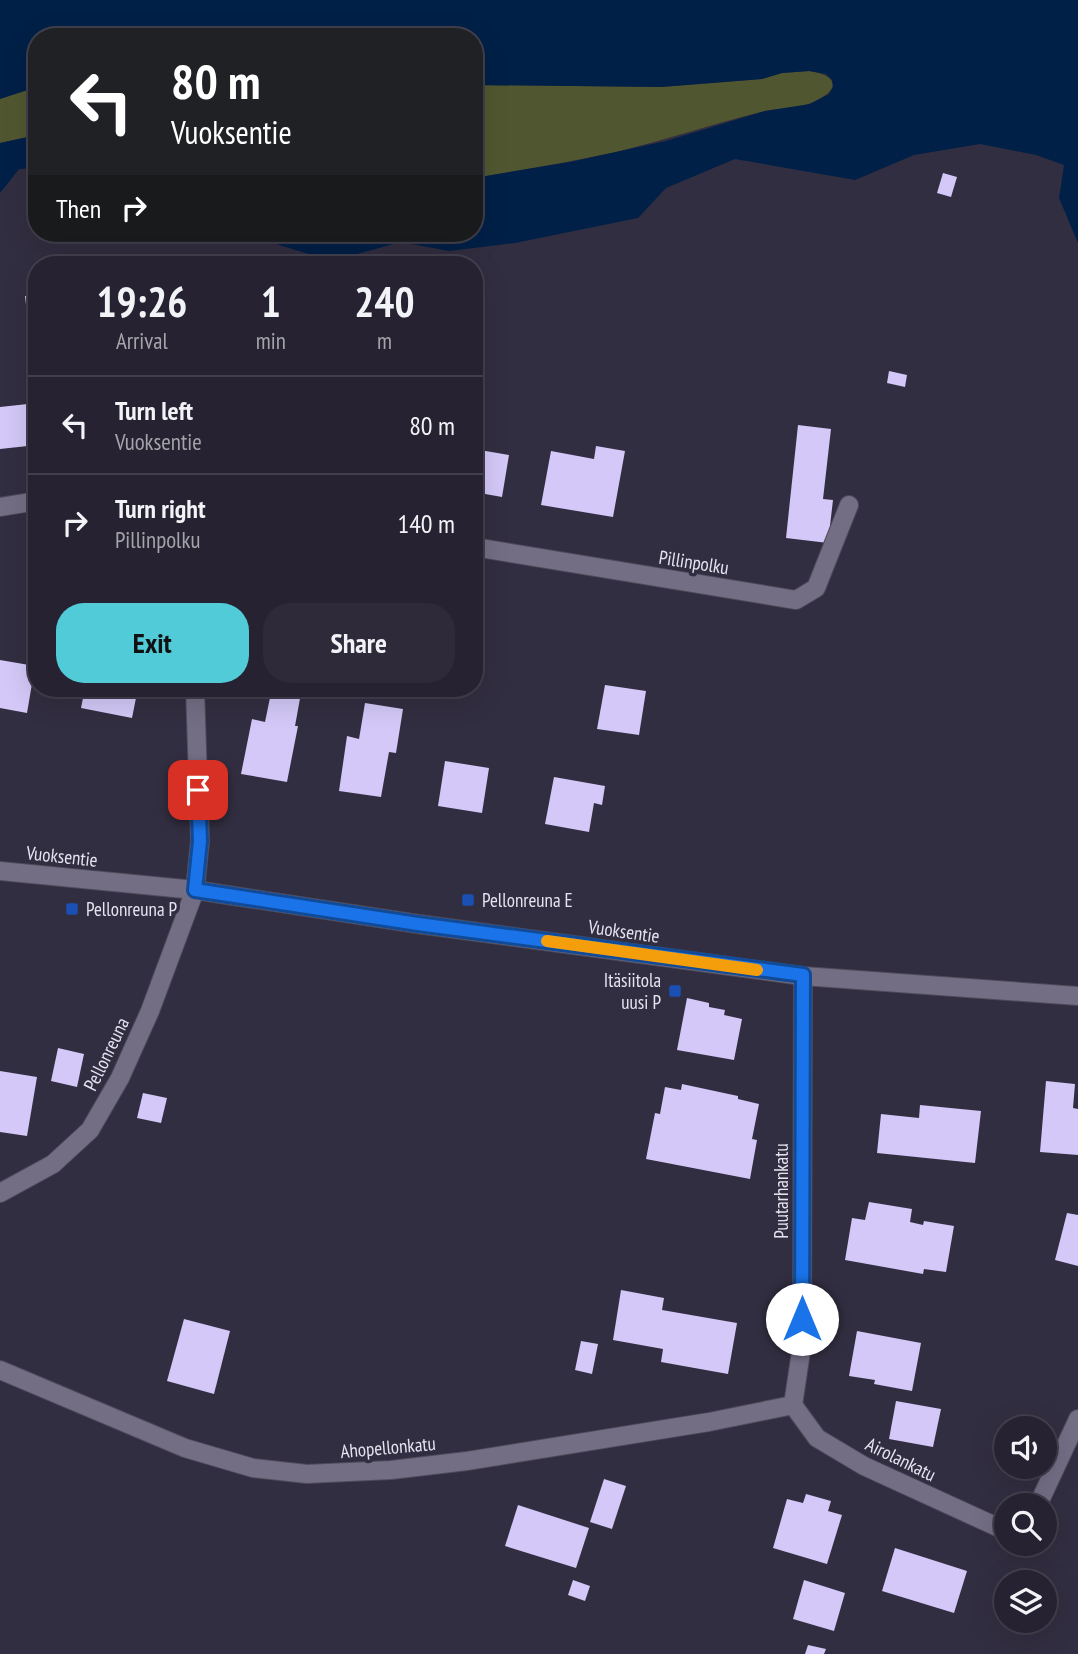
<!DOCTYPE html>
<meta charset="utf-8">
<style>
body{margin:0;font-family:"PT Sans Narrow",sans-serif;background:#2e2a39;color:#f1f3f6;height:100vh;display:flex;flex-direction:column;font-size:26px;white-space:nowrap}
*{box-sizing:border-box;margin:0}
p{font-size:23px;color:#a4a4ab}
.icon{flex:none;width:38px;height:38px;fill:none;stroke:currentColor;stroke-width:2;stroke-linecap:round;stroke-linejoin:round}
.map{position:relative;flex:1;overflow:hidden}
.details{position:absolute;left:28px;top:256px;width:455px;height:441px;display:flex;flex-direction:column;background:#262231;border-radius:28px;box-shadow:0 7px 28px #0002,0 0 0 2px #423f4d}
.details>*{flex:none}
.banner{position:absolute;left:28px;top:28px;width:455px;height:214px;border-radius:28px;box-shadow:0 7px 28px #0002,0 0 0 2px #423f4d;background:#202124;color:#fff;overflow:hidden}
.tools{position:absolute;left:994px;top:1416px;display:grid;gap:14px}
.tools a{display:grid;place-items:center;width:63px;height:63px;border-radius:50%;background:#262231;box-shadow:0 7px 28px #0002,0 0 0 2px #423f4d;font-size:35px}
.pin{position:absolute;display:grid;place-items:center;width:60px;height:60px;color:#fff;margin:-30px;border-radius:14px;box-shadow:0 4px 10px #0006}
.me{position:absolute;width:77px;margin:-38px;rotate:0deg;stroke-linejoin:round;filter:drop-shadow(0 0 5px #0008)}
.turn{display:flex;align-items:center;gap:24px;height:147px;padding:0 28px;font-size:32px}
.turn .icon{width:91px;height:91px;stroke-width:2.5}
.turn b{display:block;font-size:49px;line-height:60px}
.then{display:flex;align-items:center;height:66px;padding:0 28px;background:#0003;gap:14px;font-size:26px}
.eta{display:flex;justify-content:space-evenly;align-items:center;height:119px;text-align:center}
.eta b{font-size:42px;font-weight:800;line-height:49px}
.button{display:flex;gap:14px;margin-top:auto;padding:14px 28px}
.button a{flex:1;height:80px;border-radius:28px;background:#52cbd8;color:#111;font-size:28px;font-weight:800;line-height:80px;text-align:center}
.button a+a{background:#2e2a39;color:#f1f3f6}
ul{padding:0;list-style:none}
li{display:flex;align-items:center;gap:21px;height:98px;padding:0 28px;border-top:2px solid #423f4d}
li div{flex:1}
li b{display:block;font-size:26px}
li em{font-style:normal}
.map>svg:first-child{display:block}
.green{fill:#505730}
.water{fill:#002047}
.building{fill:#d3c8f7}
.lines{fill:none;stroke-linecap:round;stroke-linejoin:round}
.minor-casing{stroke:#4f4b5b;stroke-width:20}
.minor{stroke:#746e85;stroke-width:18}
.route-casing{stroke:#114b97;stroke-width:18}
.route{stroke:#1a73e8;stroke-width:12}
.slow{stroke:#f59e0b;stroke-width:12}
.transit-dot{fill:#1a4fb4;stroke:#322e41;stroke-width:2.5}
.labels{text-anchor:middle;stroke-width:7;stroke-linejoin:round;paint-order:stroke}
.street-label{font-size:19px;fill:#e6e3f0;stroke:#322e41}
.poi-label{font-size:19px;fill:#e6e3f0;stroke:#322e41;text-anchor:start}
</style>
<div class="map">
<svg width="1078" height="1654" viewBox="0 0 1078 1654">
<rect width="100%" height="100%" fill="#322e41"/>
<!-- green -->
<g class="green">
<path d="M809,71C840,76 840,90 813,102C799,109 780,108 765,111C715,123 666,140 616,152C569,162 522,170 474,178V85L661,87L762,79L782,73Z"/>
<path d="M32,87H37V135L0,143V99Z"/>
</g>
<!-- water -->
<g class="water">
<path d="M0,0H1078V243L1059,198L1064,165L1036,155L980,144L914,155L855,180L735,159L666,188L638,218L515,243L449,251L401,242L332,261L279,245L261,233H474V178L570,162L666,141L765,111L810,104L829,94L833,87L832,80L826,74L809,71L782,73L762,79L661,87L474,85V37H37V87L0,99Z"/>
<path d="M37,135V168L19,169L0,193V143Z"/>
</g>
<!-- building -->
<g class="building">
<path d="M943,173L957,177L951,197L937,193Z"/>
<path d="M37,295V348L31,349L25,296Z"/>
<path d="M889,371L907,375L905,387L887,383Z"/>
<path d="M37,403V445L0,449V407Z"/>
<path d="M798,425L831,429L823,499L833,500L828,543L786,538Z"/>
<path d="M596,446L625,451L613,517L541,505L551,451L594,459Z"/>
<path d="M474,449L509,455L502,497L474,492Z"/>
<path d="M0,660L35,666L27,713L0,708Z"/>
<path d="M605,685L646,691L639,735L597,729Z"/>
<path d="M85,688H138L132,718L81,708Z"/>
<path d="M272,688L301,693L295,726H298L287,782L241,774L252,719L265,722Z"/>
<path d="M365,703L403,709L396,753L389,752L381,797L339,791L347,736L359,739Z"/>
<path d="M445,761L489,768L482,813L438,806Z"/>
<path d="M554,777L605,786L602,805L594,803L589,832L545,824Z"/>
<path d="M687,998L709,1003V1007L725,1010L724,1015L742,1019L734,1060L677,1050Z"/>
<path d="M58,1048L84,1054L77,1087L51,1081Z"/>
<path d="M0,1071L37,1077L27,1136L0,1132Z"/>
<path d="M1046,1081L1075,1084L1073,1108L1078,1109V1155L1040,1152Z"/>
<path d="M682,1084L738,1096V1099L759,1104L752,1139L757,1140L750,1179L646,1159L655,1113L660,1114L665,1087L681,1090Z"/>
<path d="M143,1093L167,1098L161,1123L137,1118Z"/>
<path d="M920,1105L981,1111L975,1163L877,1153L881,1114L919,1118Z"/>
<path d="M869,1202L912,1209L910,1222L923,1225L924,1221L954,1226L946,1272L924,1269L923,1274L845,1260L852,1218L865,1220Z"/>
<path d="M1067,1213L1078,1215V1266L1055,1260Z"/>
<path d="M621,1290L664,1298L662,1310L737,1323L728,1374L661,1362L663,1349L613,1340Z"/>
<path d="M184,1319L230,1331L214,1394L167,1381Z"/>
<path d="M857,1331L921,1343L912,1391L874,1384L875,1380L849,1376Z"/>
<path d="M581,1341L598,1344L592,1374L575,1370Z"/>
<path d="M896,1401L941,1409L933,1447L889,1439Z"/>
<path d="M604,1479L626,1486L612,1529L590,1522Z"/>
<path d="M806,1494L831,1501L828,1511L842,1515L827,1564L773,1548L787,1499L803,1503Z"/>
<path d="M518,1505L589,1528L576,1568L505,1546Z"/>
<path d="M895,1548L967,1571L954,1613L882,1591Z"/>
<path d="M573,1580L590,1586L585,1601L568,1595Z"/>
<path d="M804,1580L845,1593L834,1631L793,1619Z"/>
<path d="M808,1645L826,1649L824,1654H805Z"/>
</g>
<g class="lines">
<defs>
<g id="minor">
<path d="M0,507L37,501"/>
<path d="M474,547L796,600L816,588L849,505"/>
<path d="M0,871L195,890L418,924L803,976L1078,996"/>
<path d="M0,1193L53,1164L90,1130L120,1078L150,1011L195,890L200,841L195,688"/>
<path d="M0,1370L185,1448L253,1468L307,1474L391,1470L467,1461L709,1422L793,1405"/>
<path d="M793,1405L802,1345L803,976"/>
<path d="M793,1405L817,1438L864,1466L1006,1531"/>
<path d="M1038,1505L1078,1419"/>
</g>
</defs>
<!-- minor casing -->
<use href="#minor" class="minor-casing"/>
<!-- minor -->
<use href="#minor" class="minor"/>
</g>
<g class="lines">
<defs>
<path id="route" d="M198,790L200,841L195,890L418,924L803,975L802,1319"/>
</defs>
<!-- route casing -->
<use href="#route" class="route-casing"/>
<!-- route -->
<use href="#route" class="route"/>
<!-- slow -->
<path class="slow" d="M547,941L757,970"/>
</g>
<!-- markers -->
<g class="transit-dot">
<rect x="461" y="893" width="14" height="14" rx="3.5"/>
<rect x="65" y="902" width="14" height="14" rx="3.5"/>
<rect x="668" y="984" width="14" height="14" rx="3.5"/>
</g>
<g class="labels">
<!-- street labels -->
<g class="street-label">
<text transform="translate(694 562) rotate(9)" y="7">Pillinpolku</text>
<text transform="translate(62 856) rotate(6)" y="7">Vuoksentie</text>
<text transform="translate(624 931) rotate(8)" y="7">Vuoksentie</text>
<text transform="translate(106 1054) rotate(-64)" y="7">Pellonreuna</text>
<text transform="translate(781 1191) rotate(-90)" y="7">Puutarhankatu</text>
<text transform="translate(388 1447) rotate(-5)" y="7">Ahopellonkatu</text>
<text transform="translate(901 1459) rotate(26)" y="7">Airolankatu</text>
</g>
<!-- poi labels -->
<g class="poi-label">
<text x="482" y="907">Pellonreuna E</text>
<text x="86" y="916">Pellonreuna P</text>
<text x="661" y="987" text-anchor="end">Itäsiitola<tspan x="661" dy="22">uusi P</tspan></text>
</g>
</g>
</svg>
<div class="tools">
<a><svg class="icon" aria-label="sound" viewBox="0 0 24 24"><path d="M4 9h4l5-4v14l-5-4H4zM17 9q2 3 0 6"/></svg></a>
<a><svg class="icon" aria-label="search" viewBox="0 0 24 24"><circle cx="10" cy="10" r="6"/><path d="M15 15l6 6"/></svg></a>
<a><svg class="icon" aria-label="layers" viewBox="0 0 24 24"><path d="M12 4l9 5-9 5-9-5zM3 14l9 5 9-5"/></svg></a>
</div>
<div class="pin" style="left:198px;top:790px;background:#d93025"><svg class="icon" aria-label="arrive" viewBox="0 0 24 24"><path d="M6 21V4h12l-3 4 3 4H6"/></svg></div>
<svg class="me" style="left:802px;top:1319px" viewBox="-20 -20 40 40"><circle r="19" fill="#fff"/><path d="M0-13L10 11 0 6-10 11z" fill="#1a73e8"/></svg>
<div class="banner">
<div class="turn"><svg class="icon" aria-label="left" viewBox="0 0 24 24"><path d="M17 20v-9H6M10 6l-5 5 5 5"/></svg><div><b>80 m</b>Vuoksentie</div></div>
<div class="then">Then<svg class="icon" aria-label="right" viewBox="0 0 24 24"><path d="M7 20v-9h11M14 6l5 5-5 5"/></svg></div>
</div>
<section class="details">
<div class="eta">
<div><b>19:26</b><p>Arrival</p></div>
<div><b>1</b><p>min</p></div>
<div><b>240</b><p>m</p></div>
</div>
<ul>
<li><svg class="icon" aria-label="left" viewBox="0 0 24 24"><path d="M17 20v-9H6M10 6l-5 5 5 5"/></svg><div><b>Turn left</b><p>Vuoksentie</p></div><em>80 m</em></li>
<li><svg class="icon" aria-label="right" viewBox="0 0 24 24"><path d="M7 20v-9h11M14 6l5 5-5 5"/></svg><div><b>Turn right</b><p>Pillinpolku</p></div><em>140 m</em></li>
</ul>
<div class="button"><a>Exit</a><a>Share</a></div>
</section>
</div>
